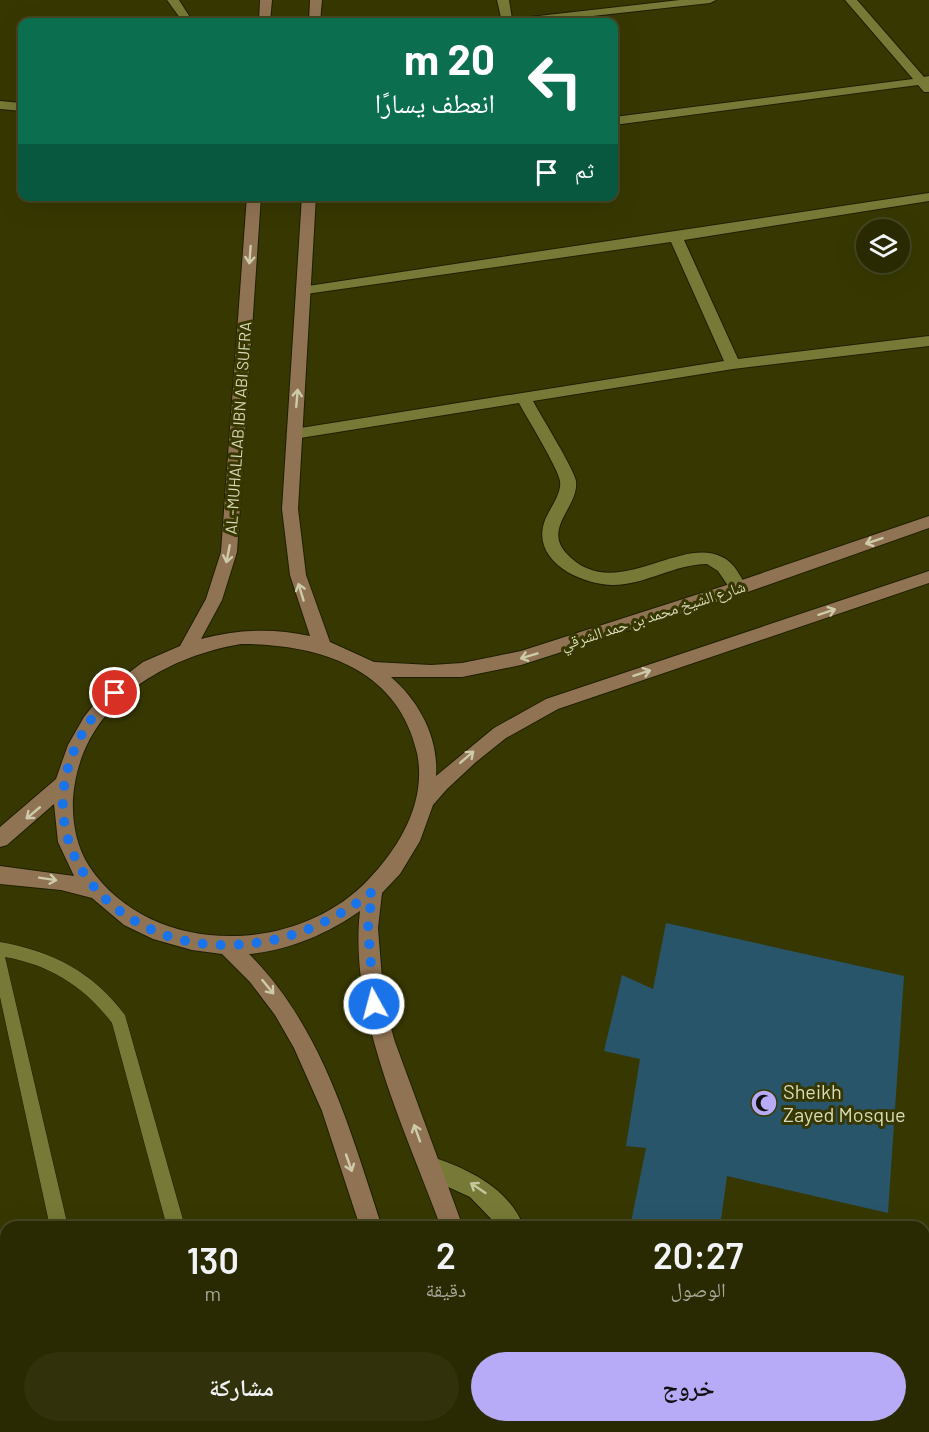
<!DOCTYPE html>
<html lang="ar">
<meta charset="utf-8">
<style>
body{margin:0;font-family:Barlow,"Noto Naskh Arabic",sans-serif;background:#31320b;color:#f1f3f6;direction:rtl;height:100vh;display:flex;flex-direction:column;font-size:22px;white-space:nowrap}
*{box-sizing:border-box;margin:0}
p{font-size:20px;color:#a5a799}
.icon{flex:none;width:33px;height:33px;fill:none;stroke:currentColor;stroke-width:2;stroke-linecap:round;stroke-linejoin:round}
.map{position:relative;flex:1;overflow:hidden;direction:ltr}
.sheet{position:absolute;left:0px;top:1221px;width:930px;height:212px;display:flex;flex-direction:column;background:#292a01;border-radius:18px 18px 0 0;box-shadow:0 6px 24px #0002,0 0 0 2px #454623;direction:rtl}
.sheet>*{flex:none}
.hud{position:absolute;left:18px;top:18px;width:600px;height:183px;border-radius:12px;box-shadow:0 6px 24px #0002,0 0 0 2px #454623;direction:rtl;background:#0b6e4f;color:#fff;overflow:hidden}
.buttons{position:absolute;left:856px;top:219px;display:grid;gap:12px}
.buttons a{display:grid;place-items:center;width:54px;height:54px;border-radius:50%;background:#292a01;box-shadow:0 6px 24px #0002,0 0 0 2px #454623;font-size:30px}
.pin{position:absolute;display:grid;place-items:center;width:51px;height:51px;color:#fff;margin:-26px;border:3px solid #fff;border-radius:50%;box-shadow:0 2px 6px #0007}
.me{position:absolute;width:66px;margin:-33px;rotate:353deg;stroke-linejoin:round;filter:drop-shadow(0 0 4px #0008)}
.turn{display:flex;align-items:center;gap:21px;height:126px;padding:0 24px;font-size:27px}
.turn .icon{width:78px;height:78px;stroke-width:2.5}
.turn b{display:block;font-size:42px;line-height:51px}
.then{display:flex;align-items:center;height:57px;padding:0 24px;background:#0003;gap:12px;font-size:22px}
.eta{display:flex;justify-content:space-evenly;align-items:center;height:102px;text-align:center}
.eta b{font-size:36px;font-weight:600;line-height:42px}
.action{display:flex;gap:12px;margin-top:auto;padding:12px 24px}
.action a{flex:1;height:69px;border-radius:36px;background:#b7abf8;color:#111;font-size:24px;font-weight:600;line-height:69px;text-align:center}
.action a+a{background:#31320b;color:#f1f3f6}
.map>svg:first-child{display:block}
.building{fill:#28556a}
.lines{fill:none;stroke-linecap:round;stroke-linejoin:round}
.lane-casing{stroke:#1e1f00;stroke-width:1}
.street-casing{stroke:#1e1f00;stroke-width:2}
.secondary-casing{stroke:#1e1f00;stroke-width:2}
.lane{fill:#777936;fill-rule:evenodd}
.street{fill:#777936;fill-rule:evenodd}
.secondary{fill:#907353;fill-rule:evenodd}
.oneway{stroke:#cdcbaa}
.oneway2{stroke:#c5c79f}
.route{stroke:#1a73e8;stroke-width:10;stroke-dasharray:0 18}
.labels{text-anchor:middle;stroke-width:6;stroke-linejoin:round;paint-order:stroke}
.street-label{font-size:16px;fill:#d8dab9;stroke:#373801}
.near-poi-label{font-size:20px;fill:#d8dab9;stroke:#373801;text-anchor:start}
</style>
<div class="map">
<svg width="929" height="1432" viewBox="0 0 929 1432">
<rect width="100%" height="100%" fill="#373801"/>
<!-- building -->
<path class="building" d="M666,923L904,976L888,1213L727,1176L720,1227H630L646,1148L626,1146L640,1059L604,1051L622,975L653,989Z"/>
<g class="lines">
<defs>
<g id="lane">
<path d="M0,942C52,951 93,972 125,1015L185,1227H167L112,1023C85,987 50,965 5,957L68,1227H50L0,997Z"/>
<path d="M94,1426H112L113,1432H95Z"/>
<path d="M207,1426H236L234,1432H205Z"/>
</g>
<g id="street">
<path d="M167,0H179L193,22H183Z"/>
<path d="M497,0H509L512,19L680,0H716L710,3L538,22H502Z"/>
<path d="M845,0H857L924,77L929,76V92H924L918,85L614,125V117L913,79Z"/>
<path d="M0,101L22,103V111L0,109Z"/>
<path d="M929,193V201L684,240L738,359L929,336V346L733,369L533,401C541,416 574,469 576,481C579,507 543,527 566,553C613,605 679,535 722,557C734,562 741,577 747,588L745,593H733L718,571L707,564C675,564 645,585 613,585C582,585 532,562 544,523C548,510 562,495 560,481C558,468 527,418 519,403L294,439L286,434L294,429L724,361L671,242L306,294L299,290L301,287Z"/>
<path d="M430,1156C468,1169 508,1187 524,1227H499L470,1197L422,1175L419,1167L422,1159Z"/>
<path d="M929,1409V1432H884L886,1426H924V1411Z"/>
<path d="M579,1426H604L606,1432H581Z"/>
</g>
<g id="secondary">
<path d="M260,0H272L270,22H259Z"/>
<path d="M310,0H322L320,22H309Z"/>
<path d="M247,196H261L237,552L222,600L201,639C238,629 273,628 310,636L290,575L282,509L302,196H316L298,509L306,575L330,642L374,662L431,665L462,663L521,651L733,583L929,516V528L745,593L521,665L462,677H391C419,701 439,738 436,776L494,728L546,699L929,571V583L558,709L506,738L476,762L447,789L433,805L420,841L400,874L382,893L378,928L384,1004L395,1042L463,1227H441C406,1132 348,1013 360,911C327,934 290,950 249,954C323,1028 350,1130 382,1227H360L322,1111L294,1048L275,1015L250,982L222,954L192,950L153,939L124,925L92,898L61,890L0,884V866L74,876L58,842L54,804L7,845L0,847V827L56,779L68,745L84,717L105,691L143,662L180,646L206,599L221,552ZM241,644C319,644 398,668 417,753C427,801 400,847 368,880C296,956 150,958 89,866C76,846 72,821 73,798C80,708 159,658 241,644Z"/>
<path d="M428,1426H452L453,1432H429Z"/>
<path d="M512,1426H537L538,1432H514Z"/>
</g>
</defs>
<!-- lane casing -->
<use href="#lane" class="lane-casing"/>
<!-- street casing -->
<use href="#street" class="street-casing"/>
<!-- secondary casing -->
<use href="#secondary" class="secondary-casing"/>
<!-- lane -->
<use href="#lane" class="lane"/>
<!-- street -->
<use href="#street" class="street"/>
<!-- secondary -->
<use href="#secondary" class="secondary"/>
</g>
<!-- one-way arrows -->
<defs><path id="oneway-shaft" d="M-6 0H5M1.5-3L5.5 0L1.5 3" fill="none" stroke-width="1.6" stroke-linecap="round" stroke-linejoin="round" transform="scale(1.5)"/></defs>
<g class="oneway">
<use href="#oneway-shaft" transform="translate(250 255) rotate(94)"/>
<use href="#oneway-shaft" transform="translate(297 398) rotate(-85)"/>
<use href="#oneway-shaft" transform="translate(874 541) rotate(161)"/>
<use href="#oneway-shaft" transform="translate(228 554) rotate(101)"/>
<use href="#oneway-shaft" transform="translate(301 592) rotate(-107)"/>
<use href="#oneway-shaft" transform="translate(827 612) rotate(-18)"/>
<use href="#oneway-shaft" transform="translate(529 656) rotate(163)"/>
<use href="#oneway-shaft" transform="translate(642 673) rotate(-18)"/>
<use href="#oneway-shaft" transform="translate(467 757) rotate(-41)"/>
<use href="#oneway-shaft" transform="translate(33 813) rotate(140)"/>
<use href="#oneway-shaft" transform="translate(48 879) rotate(9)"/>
<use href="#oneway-shaft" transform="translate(268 987) rotate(51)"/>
<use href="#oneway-shaft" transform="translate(417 1133) rotate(-110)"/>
<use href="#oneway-shaft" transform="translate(349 1163) rotate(71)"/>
</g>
<use class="oneway2" href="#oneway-shaft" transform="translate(478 1188) rotate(-146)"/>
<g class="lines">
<!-- route -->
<path class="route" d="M115,693C102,706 89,719 81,736C22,845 116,948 229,945C283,944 329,925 372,892L368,928L374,1004"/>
</g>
<!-- icons -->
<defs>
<symbol id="mosque-disc" viewBox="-11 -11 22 22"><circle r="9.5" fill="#b7abf8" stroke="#373801"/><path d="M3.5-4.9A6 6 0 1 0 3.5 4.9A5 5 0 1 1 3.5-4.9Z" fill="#111"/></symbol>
</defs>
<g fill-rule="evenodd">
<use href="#mosque-disc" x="749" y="1088" width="30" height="30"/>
</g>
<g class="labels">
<!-- street labels -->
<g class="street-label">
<text transform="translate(238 428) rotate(-86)" y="6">AL-MUHALLAB IBN ABI SUFRA</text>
<text transform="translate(653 615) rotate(-18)" y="6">شارع الشيخ محمد بن حمد الشرقي</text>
</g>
<!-- near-poi labels -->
<g class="near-poi-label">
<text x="783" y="1099">Sheikh<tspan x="783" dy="23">Zayed Mosque</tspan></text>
</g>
</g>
</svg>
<div class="buttons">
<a><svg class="icon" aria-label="layers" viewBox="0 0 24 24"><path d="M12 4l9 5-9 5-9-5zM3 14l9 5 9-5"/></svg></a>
</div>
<div class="pin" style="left:115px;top:693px;background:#d93025"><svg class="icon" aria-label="arrive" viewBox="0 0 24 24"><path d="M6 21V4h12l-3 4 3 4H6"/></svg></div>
<svg class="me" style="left:374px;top:1004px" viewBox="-20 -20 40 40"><circle r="17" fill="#1a73e8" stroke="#fff" stroke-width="3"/><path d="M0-11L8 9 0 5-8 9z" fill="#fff"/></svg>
<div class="hud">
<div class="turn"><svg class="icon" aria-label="left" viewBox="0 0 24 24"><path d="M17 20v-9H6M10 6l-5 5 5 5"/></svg><div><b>20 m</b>انعطف يسارًا</div></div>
<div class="then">ثم<svg class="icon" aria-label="arrive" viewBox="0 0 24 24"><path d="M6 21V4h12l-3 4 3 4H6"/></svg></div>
</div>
<section class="sheet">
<div class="eta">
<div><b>20:27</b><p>الوصول</p></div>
<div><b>2</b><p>دقيقة</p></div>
<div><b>130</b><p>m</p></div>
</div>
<div class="action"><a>خروج</a><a>مشاركة</a></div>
</section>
</div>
